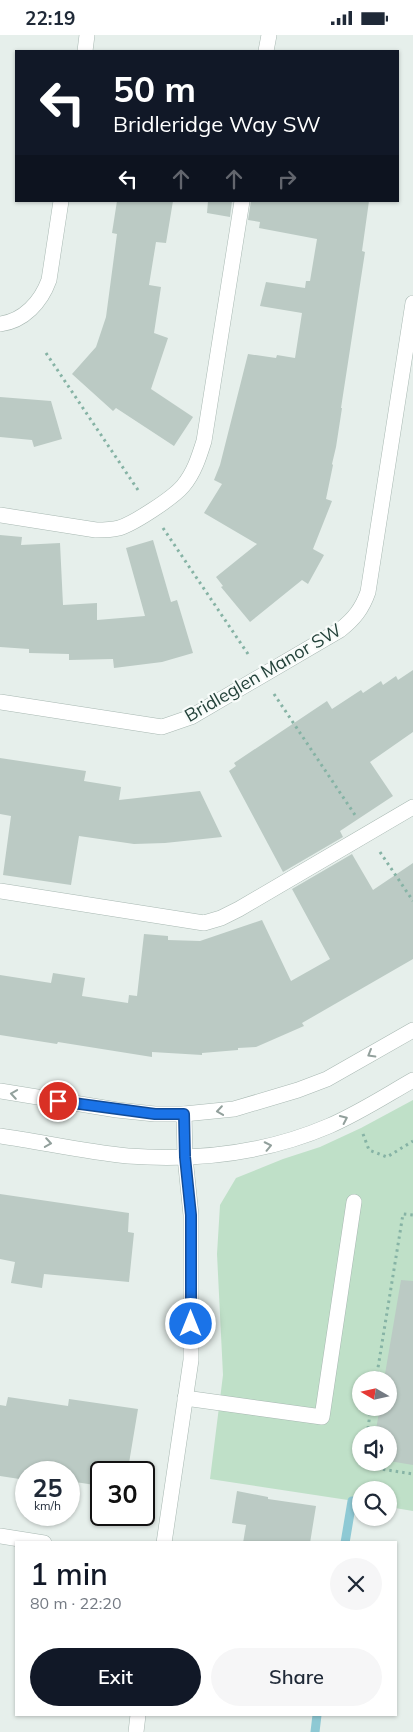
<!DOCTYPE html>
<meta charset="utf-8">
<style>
body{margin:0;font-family:Mulish,sans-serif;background:#f6f6f7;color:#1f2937;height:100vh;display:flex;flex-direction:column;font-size:19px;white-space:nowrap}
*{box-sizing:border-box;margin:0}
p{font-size:16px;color:#747a83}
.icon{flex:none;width:28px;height:28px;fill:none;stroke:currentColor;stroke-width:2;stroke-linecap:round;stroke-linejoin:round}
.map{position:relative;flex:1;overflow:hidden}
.details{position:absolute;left:15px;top:1506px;width:382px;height:175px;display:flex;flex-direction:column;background:#fff;border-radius:0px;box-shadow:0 1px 4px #0004}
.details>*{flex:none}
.top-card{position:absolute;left:15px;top:15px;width:384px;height:152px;border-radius:0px;box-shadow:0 1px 4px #0004;background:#111827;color:#fff;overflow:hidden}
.needle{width:32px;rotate:279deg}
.tools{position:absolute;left:352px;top:1336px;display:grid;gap:10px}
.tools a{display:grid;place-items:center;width:45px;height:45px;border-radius:50%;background:#fff;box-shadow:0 1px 4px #0004;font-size:25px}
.speed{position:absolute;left:15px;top:1426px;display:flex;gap:10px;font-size:25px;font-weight:700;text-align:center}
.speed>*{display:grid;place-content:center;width:65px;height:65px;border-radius:50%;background:#fff;box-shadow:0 1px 4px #0004;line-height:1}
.speed small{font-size:12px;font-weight:400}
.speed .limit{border:2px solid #111;border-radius:8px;background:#fff;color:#111}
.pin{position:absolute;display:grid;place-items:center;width:42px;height:42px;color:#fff;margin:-21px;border:2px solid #fff;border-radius:50%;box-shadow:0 1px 5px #0007}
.me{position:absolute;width:55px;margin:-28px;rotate:0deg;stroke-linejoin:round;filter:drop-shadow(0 0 4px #0008)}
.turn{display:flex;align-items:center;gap:18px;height:105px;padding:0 15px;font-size:22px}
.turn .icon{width:65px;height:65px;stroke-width:2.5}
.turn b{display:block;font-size:35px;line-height:42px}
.lanes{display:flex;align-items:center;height:48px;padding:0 15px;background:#0003;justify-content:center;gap:25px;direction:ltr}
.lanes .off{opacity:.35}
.round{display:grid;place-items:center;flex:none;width:52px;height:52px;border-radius:26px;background:#f6f6f7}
.overview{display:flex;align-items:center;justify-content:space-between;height:85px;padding:0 15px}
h1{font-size:30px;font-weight:600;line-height:38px;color:#111827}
.button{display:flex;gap:10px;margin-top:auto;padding:10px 15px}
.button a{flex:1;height:58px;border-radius:30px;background:#111827;color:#fff;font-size:20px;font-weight:600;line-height:58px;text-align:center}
.button a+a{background:#f6f6f7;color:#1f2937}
.status{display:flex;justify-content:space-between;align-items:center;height:35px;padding:0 25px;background:#fff;direction:ltr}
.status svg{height:14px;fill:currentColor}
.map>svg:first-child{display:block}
.green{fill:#bfe0c8;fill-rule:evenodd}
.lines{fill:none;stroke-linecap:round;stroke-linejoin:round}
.stream{stroke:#8ec9d4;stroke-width:9}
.building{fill:#bbcac4}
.service-casing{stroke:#a8b8b2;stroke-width:16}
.minor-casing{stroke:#a8b8b2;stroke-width:16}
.tertiary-casing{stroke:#a8b8b2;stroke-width:16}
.path{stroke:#86b3a5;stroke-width:3;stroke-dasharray:2.5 4;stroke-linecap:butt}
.service{stroke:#fff;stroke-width:15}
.minor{stroke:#fff;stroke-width:15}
.tertiary{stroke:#fff;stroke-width:15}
.oneway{stroke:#92a09c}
.route-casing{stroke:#114b97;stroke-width:12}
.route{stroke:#1a73e8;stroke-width:9}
.labels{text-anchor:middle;stroke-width:4.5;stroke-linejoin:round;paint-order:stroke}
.street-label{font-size:18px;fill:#24423a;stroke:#f7fbf9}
</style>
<div class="status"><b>22:19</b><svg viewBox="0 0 49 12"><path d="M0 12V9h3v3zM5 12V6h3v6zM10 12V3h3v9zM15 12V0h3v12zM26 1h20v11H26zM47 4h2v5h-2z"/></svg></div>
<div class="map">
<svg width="413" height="1697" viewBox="0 0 413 1697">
<rect width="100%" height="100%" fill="#e6efeb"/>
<!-- green -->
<path class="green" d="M413,1065V1476L389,1472V1455H361V1467L210,1444L223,1340L217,1219L220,1170L236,1143L283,1124L320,1112L361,1093ZM361,1345H389V1372H361ZM361,1400H389V1428H361Z"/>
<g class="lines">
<!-- stream -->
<g class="stream">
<path d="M345,1508L352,1466"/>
<path d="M315,1697L317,1680"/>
</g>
</g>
<!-- building -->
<g class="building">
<path d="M117,166H173L166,208L156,207L149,250L161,252L154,298L168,303L151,354L193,382L174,411L116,373L113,376L72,339L96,312L106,282L117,199L112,198Z"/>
<path d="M208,166H232L230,182L207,178Z"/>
<path d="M251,166H369L362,216L365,217L341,373H342L336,412L332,429L333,430L326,464L332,466L313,514L324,520L308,549L302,545L250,587L221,552L223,551L216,542L257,509L204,478L222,449L214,445L220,430L248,319L276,323L277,320L295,323L302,278L260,271L266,247L305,253L306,246H310L317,204L259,193L260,187L248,185Z"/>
<path d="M0,362L51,366L62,404L34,412L32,405L0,402Z"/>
<path d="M0,500L22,502L21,510L60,508L63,570L97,568V585L145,581L126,513L153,505L171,567L177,565L193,618L162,627L114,633L113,624L69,625V619L29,618V614L0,612Z"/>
<path d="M413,635V697L370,727L393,761L340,796L343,802L283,837L229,736L236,731L234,728L327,666L332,674L361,655L363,658L381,646L383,650L396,641L398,645Z"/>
<path d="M0,723L86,736L84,746L121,752L119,765L200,756L222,802L165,808L134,809L79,801L71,850L3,840L11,781L0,779Z"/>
<path d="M352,819L373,855L413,828V924L302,988L304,991L256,1012L238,1013V1015L202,1018V1020L152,1017V1022L58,1007L57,1009L0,1000V940L51,948L53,938L85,943L82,961L128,968L129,960L137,961L144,899L168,901V905L200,906L262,885L291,946L330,924L292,854Z"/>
<path d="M0,1159L129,1178L128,1197L134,1198L129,1247L44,1239L42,1253L11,1248L15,1227L0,1224Z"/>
<path d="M401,1245L413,1246V1430L389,1426V1400H375L380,1372H389V1345H384Z"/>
<path d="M8,1362L68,1371L69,1364L138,1374L128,1434L121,1433L120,1438H101V1451L69,1446V1438H26V1445L0,1441V1370L6,1371Z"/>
<path d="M237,1456L268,1462V1464L316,1471L310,1508H243L246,1490L232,1488Z"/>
</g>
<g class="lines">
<defs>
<g id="service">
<path d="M266,16L269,0"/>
<path d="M0,480L96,495C103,495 111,495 119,493C133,489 173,463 183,451C194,438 199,422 204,406L242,166"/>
<path d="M0,856L204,888L221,883L239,874L413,772"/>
<path d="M185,1363L322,1382L354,1167"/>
</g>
<g id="minor">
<path d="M85,16L87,0"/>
<path d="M0,289C24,286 41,267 49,245L61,166"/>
<path d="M0,667L162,692L191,682L340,595C354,584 362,574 368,557L413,268"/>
<path d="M0,1501L44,1508"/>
<path d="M164,1508L191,1325V1180L185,1122L184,1079"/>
<path d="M136,1697L138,1680"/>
</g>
<g id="tertiary">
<path d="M0,1056L117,1075L155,1079H184L234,1074L298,1055L327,1044L413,995"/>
<path d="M0,1101C42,1107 85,1117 128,1121C196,1126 266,1118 329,1091C359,1078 385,1061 413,1045"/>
</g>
</defs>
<!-- service casing -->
<use href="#service" class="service-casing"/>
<!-- minor casing -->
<use href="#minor" class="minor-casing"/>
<!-- tertiary casing -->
<use href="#tertiary" class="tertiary-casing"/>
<!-- path -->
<g class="path">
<path d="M46,318L140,458"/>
<path d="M163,493L250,622"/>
<path d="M274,659L355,780"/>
<path d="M380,817L413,866"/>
<path d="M363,1099L369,1115L387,1122L413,1106"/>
<path d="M376,1345L403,1179L413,1180"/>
<path d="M367,1400L371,1372"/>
<path d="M366,1428L368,1432L413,1439"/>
</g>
<!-- service -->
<use href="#service" class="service"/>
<!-- minor -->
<use href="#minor" class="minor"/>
<!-- tertiary -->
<use href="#tertiary" class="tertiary"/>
</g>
<!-- one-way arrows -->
<defs><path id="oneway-chevron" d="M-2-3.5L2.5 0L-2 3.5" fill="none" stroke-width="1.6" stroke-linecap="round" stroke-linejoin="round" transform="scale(1.25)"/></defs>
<g class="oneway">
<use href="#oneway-chevron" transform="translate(371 1019) rotate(150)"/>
<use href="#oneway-chevron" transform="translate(14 1059) rotate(-171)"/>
<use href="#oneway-chevron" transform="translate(220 1076) rotate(172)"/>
<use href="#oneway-chevron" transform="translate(344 1084) rotate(-25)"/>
<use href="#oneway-chevron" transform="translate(48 1108) rotate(9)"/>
<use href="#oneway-chevron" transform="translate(268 1111) rotate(-12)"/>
</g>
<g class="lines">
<defs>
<path id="route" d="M58,1066L155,1079H184L185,1122L191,1180V1289"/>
</defs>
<!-- route casing -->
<use href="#route" class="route-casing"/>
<!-- route -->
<use href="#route" class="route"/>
</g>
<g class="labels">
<!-- street labels -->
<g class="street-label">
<text transform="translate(263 638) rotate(-30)" y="6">Bridleglen Manor SW</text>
</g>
</g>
</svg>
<div class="tools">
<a><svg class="needle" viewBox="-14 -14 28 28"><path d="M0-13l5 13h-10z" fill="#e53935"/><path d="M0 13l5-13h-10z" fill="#747a83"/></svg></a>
<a><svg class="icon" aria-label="sound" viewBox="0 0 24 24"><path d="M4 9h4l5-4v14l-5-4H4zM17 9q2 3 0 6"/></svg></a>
<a><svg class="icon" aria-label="search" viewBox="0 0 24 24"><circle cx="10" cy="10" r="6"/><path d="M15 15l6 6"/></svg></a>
</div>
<div class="speed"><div>25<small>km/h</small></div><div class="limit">30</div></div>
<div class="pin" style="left:58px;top:1066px;background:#d93025"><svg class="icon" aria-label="arrive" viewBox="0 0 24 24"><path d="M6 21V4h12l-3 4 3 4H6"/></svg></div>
<svg class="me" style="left:191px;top:1289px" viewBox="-20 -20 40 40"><circle r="17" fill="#1a73e8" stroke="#fff" stroke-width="3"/><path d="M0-11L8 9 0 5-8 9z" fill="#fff"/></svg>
<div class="top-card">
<div class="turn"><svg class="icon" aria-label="left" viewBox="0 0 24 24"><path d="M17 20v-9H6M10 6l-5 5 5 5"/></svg><div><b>50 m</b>Bridleridge Way SW</div></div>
<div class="lanes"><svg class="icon" aria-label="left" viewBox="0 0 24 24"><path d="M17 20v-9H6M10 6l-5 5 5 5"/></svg><svg class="icon off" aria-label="ahead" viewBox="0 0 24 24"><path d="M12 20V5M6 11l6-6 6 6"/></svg><svg class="icon off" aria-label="ahead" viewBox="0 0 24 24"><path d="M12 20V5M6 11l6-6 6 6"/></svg><svg class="icon off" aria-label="right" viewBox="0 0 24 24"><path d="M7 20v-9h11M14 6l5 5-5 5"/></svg></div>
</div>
<section class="details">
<div class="overview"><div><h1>1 min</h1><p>80 m · 22:20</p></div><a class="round"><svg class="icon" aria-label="close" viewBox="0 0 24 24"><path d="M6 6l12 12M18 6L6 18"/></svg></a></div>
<div class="button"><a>Exit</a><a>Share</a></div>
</section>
</div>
